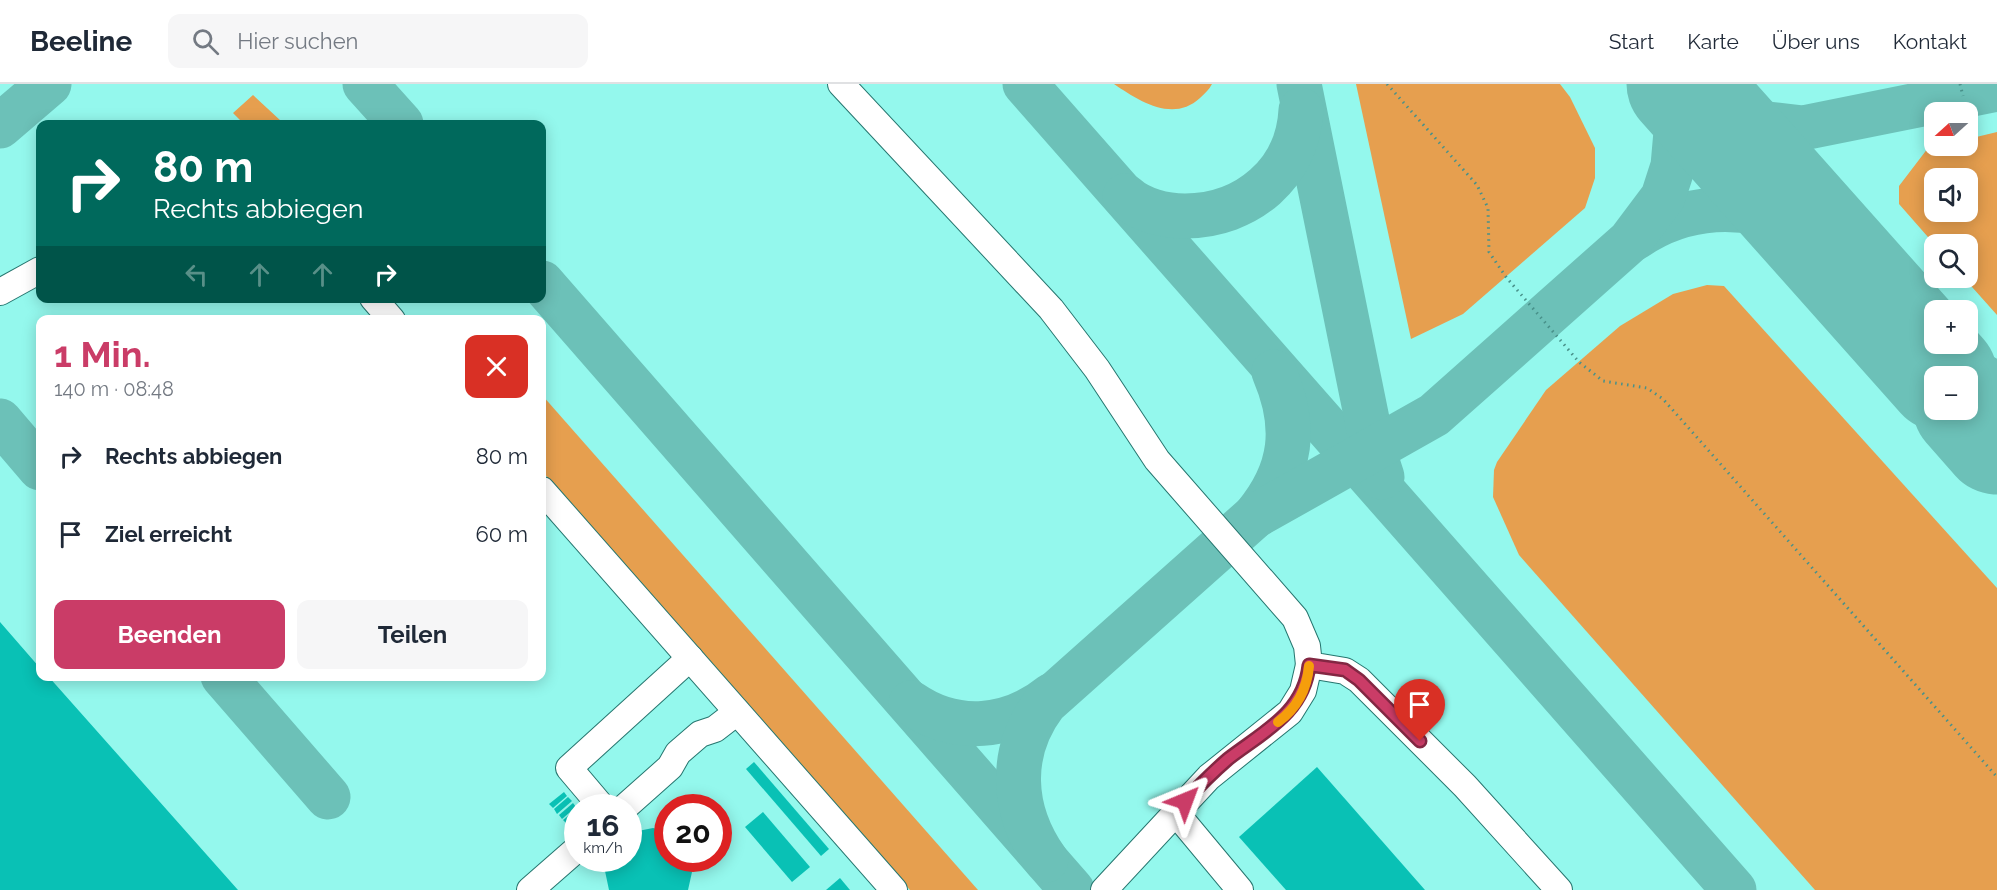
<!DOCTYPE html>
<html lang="de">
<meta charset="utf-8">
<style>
body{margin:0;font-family:Raleway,sans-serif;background:#f6f6f7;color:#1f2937;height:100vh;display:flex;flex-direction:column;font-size:22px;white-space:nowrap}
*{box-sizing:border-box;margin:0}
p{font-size:20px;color:#747a83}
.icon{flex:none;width:33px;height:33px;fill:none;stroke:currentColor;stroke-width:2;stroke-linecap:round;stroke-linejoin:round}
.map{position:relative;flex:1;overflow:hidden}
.sheet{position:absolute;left:36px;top:231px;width:510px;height:366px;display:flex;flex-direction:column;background:#fff;border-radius:12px;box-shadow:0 3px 15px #0003}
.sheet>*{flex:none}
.banner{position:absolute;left:36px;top:36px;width:510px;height:183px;border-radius:12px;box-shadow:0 3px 15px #0003;background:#00695c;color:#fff;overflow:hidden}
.needle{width:39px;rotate:249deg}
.fabs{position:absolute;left:1924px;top:18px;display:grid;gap:12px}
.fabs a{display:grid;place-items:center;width:54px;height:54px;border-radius:12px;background:#fff;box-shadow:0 3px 15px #0003;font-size:30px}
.speed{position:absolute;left:564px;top:710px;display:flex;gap:12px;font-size:30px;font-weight:700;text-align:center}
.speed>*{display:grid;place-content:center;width:78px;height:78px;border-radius:50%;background:#fff;box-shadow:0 3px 15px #0003;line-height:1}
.speed small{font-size:15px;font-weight:400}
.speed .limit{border:9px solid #d22;background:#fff;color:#111}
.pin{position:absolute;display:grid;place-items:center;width:51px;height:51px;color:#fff;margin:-62px -26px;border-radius:50% 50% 50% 0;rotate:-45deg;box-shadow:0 0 6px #0007}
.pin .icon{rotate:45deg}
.me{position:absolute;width:66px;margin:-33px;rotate:44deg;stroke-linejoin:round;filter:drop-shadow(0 0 4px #0008)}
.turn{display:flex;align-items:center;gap:21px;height:126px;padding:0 18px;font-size:27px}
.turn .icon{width:78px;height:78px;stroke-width:2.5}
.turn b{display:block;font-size:42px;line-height:51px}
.lanes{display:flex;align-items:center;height:57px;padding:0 18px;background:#0003;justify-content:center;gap:30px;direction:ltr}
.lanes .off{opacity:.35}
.round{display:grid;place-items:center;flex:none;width:63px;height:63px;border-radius:12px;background:#f6f6f7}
.head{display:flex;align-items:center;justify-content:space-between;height:102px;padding:0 18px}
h1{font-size:36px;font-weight:700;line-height:45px;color:#ca3c67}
.action{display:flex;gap:12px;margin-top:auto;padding:12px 18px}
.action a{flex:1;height:69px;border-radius:12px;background:#ca3c67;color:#fff;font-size:24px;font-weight:700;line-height:69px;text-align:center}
.action a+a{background:#f6f6f7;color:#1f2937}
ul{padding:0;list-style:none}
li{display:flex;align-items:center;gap:18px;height:78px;padding:0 18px}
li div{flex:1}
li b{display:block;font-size:22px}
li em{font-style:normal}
header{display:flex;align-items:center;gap:36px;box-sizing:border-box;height:84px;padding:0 30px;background:#fff;border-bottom:2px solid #e0e1e3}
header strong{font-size:28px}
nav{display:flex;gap:33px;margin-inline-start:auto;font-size:21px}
.search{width:420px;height:54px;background:#f6f6f7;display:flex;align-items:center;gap:15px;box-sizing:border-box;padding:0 21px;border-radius:12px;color:#747a83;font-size:22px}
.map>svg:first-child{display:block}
.green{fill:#e69f4f;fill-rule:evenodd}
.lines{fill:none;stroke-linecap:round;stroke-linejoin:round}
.taxiway{stroke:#6cc1b8;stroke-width:45}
.runway{stroke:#6cc1b8;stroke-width:111}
.building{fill:#09c1b5}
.minor-casing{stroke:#26766f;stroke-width:28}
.path{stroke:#48918a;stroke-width:3;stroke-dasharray:1.5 4.5;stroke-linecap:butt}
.minor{stroke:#fff;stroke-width:26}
.route-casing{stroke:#832743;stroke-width:15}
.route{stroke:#ca3c67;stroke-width:10}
.slow{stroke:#f59e0b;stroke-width:10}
</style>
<header>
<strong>Beeline</strong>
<div class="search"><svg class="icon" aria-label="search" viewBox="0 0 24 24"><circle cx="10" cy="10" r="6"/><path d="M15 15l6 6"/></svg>Hier suchen</div>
<nav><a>Start</a><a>Karte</a><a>Über uns</a><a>Kontakt</a></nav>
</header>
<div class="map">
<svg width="1997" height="806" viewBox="0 0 1997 806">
<rect width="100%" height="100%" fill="#94f8ed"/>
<!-- green -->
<g class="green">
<path d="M1114,0H1212C1209,6 1204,10 1200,14C1173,39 1139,17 1114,0Z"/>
<path d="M1356,0H1560L1570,13L1595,64V94L1585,124L1463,230L1411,255Z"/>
<path d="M253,11L281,37L286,40H244L233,29Z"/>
<path d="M1997,48V231L1964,194H1968V160L1935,161L1899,120V102L1928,64L1968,62V55ZM1935,94H1968V128H1935Z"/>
<path d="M1707,201L1724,202L1997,504V806H1815L1519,471L1493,413L1494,386L1497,378L1546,306L1620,242L1673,210Z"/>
<path d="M542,311L978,806H910L542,387Z"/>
</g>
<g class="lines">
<!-- taxiway -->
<g class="taxiway">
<path d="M365,0L401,40"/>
<path d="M1025,0L1734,806"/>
<path d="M1299,0L1373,365L1382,393"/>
<path d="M1688,0L1703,13L1738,32L1768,40L1803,44L1997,5"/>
<path d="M0,42L49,0"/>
<path d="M1125,112C1140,126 1165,132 1185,132C1247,132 1298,89 1301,26"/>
<path d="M1635,154C1683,121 1746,115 1797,145C1820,159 1838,178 1857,196"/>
<path d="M542,199L1072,806"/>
<path d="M0,337L40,384"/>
<path d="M1255,432C1293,386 1297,342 1274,288"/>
<path d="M223,592L328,713"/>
<path d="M911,619C956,650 1010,645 1052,611"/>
<path d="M1046,776C1011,726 1008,668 1045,619L1255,432L1434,331L1630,157L1663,113L1673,82L1676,48L1666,0"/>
</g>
<!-- runway -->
<g class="runway">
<path d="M1682,0L1942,292"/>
<path d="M1968,322L1997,355"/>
</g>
</g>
<!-- building -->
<g class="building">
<path d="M0,538L40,584V592H48L238,806H0Z"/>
<path d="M754,678L829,765L821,772L746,685Z"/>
<path d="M1317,683L1425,806H1286L1239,753Z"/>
<path d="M564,708L567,712L553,724L549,720Z"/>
<path d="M568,713L572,717L557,730L554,725Z"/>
<path d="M573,719L576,723L562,735L559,731Z"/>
<path d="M578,724V731L567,740L563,736Z"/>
<path d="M763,728L810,783L792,798L745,743Z"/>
<path d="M578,733V740L571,745L568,741Z"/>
<path d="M653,744L668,748V774H690L692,788L688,806H609L605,787L607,774H628V749Z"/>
<path d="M840,794L850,806H826Z"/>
</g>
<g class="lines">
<defs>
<g id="minor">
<path d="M841,0L1051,225L1097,285L1157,376L1295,534L1307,562L1309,581L1345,587L1359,596L1465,702L1559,806"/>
<path d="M0,208L40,186"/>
<path d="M373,214L392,236"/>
<path d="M542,406L894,806"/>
<path d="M602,723L569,684L690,574"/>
<path d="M625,723L670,683L678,669L700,650L715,645L737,628"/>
<path d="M1175,728L1240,806"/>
<path d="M530,806L578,764"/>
<path d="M1104,806L1209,693L1290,628L1303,607L1309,581"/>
</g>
</defs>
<!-- minor casing -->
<use href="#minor" class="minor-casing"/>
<!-- path -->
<g class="path">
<path d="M1387,0L1477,101L1488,124L1489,168L1506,193L1579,278L1603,297L1647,304L1663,315L1997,693"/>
<path d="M1960,0L1963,12"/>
</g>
<!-- minor -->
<use href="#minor" class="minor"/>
</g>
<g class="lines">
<defs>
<path id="route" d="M1185,717C1199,702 1213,688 1228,675C1263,648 1304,629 1309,581L1345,586L1359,596L1420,657"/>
</defs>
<!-- route casing -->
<use href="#route" class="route-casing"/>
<!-- route -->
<use href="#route" class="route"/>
<!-- slow -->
<path class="slow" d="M1278,638C1297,624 1307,605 1309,582"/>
</g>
</svg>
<div class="fabs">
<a><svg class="needle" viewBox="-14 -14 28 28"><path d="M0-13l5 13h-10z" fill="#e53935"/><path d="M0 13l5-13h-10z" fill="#747a83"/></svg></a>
<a><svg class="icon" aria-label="sound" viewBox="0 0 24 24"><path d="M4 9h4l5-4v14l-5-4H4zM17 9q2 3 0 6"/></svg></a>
<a><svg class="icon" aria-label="search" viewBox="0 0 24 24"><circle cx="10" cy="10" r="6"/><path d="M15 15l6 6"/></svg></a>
<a>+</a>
<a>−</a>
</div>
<div class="speed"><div>16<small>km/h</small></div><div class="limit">20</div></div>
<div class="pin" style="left:1420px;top:657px;background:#d93025"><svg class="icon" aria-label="arrive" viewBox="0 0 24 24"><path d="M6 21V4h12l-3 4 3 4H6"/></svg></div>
<svg class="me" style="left:1185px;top:717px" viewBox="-20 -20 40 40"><path d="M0-17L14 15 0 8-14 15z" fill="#ca3c67" stroke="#fff" stroke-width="4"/></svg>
<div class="banner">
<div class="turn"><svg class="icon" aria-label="right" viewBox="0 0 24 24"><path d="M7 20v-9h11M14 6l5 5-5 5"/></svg><div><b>80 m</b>Rechts abbiegen</div></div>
<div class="lanes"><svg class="icon off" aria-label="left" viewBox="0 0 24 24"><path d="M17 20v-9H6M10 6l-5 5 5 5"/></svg><svg class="icon off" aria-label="ahead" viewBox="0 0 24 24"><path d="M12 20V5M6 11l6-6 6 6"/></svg><svg class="icon off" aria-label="ahead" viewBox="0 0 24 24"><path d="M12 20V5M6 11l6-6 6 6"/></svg><svg class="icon" aria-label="right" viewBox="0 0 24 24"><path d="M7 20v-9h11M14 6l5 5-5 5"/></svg></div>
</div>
<section class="sheet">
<div class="head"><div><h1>1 Min.</h1><p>140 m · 08:48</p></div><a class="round" style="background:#d93025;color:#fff"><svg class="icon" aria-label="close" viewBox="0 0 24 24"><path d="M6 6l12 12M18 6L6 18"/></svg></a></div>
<ul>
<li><svg class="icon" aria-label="right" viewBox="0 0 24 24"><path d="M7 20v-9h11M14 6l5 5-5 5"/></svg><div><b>Rechts abbiegen</b></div><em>80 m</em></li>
<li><svg class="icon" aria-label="arrive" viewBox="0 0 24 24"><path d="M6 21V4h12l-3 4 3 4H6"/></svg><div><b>Ziel erreicht</b></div><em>60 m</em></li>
</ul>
<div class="action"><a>Beenden</a><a>Teilen</a></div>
</section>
</div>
